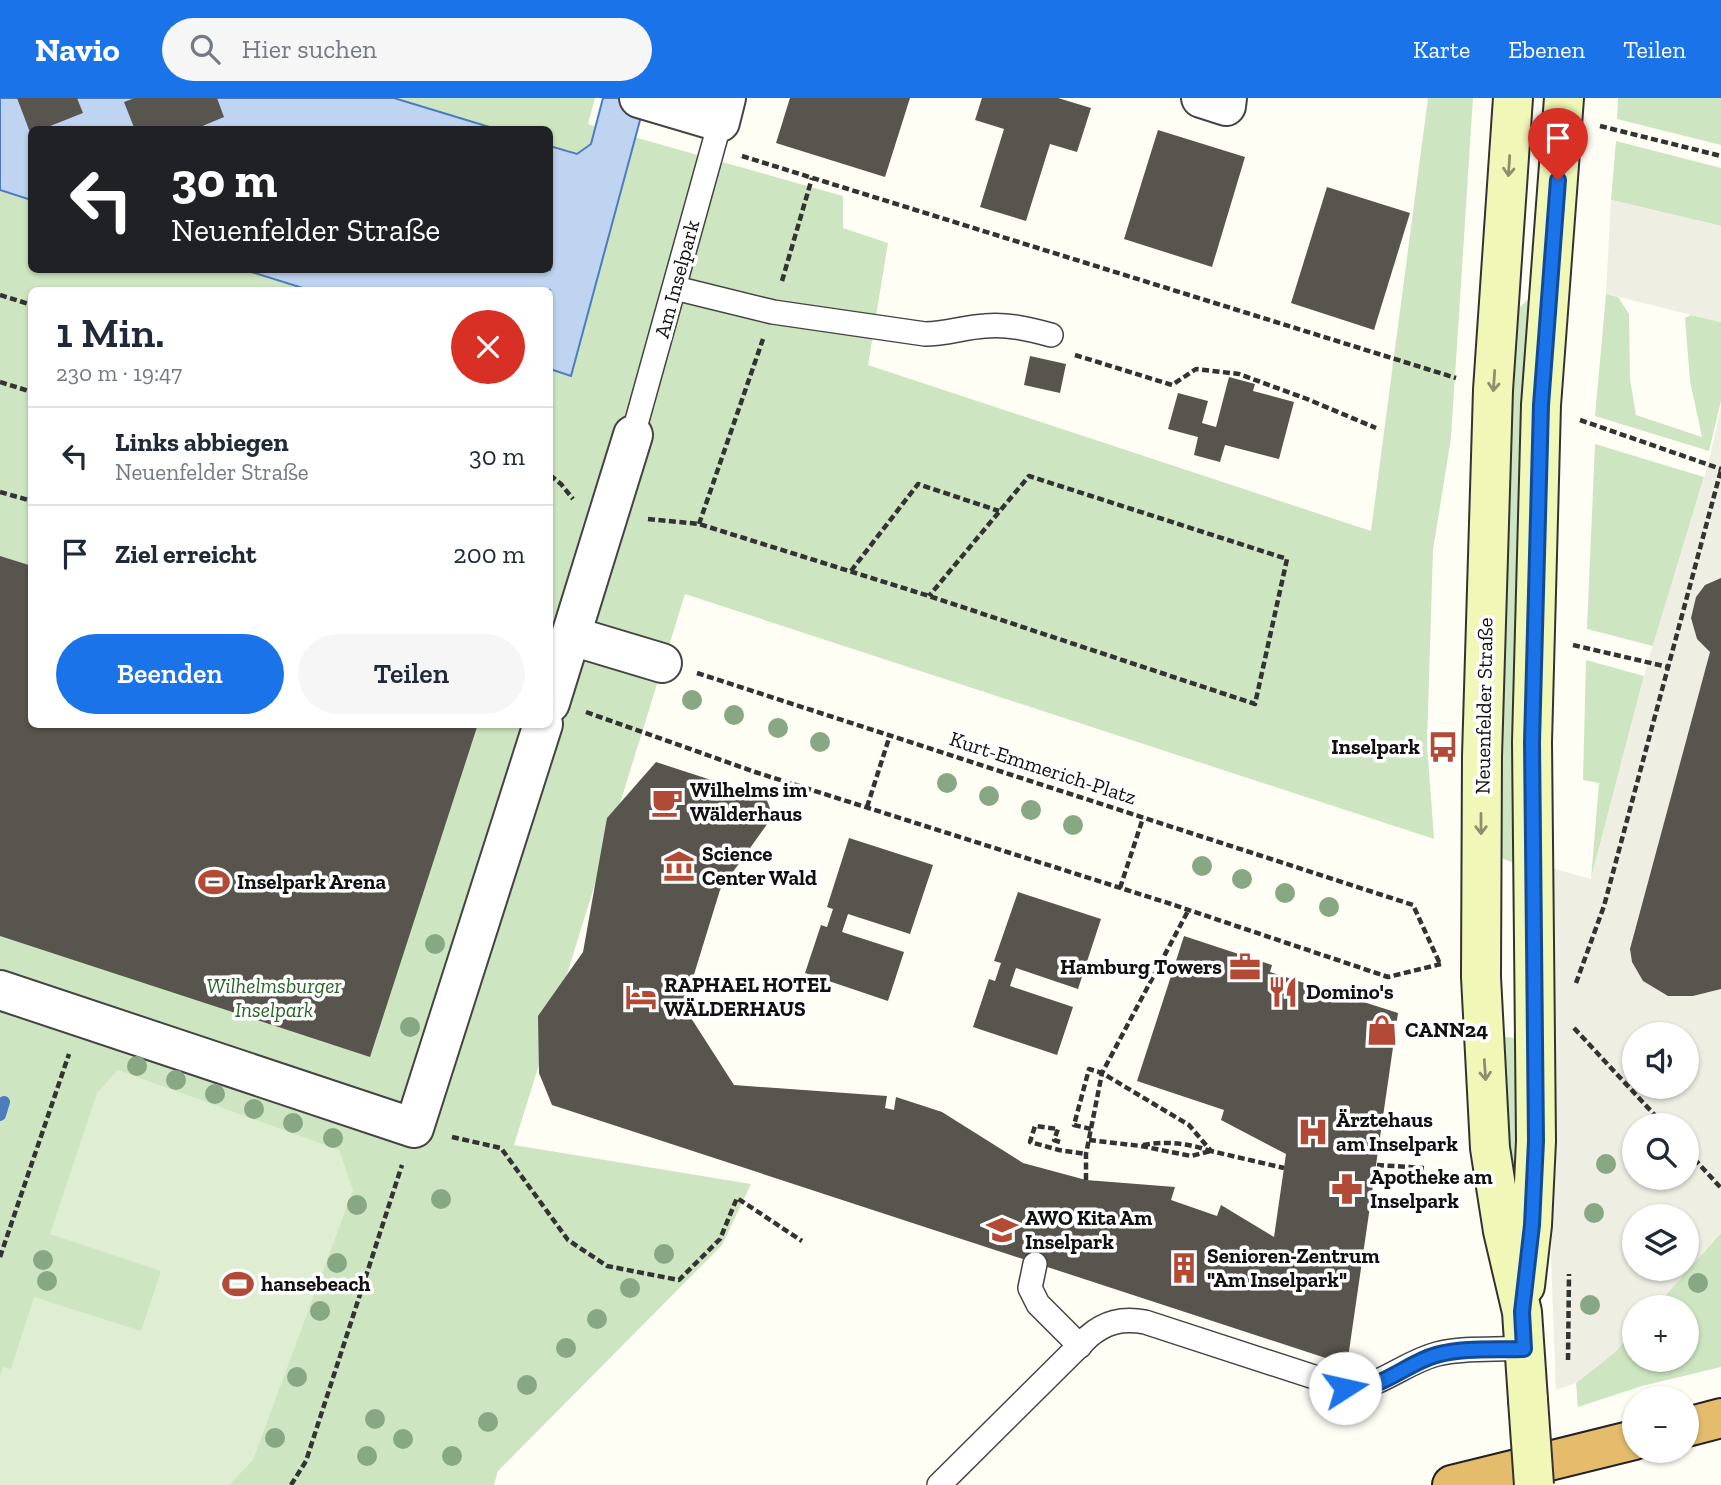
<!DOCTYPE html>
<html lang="de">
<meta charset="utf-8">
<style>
body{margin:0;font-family:"Zilla Slab",serif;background:#f6f6f7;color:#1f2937;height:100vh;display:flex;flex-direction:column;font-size:26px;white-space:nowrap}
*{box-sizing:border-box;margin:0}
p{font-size:23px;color:#747a83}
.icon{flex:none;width:38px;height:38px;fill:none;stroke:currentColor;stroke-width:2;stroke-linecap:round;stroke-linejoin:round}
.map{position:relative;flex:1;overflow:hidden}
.side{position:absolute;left:28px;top:189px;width:525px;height:441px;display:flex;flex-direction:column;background:#fff;border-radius:10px;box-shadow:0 2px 5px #0004}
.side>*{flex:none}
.hud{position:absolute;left:28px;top:28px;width:525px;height:147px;border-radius:10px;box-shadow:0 2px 5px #0004;background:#202124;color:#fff;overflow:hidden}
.controls{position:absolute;left:1622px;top:924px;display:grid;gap:14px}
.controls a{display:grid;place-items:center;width:77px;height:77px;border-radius:50%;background:#fff;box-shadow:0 2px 5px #0004;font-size:35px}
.pin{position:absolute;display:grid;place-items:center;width:60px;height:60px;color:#fff;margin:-72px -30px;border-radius:50% 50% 50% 0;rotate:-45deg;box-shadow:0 0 7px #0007}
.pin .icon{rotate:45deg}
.me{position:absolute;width:77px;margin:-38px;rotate:80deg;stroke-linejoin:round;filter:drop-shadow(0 0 5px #0008)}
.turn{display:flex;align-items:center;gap:24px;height:147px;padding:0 28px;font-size:32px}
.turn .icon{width:91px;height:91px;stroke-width:2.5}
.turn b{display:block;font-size:49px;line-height:60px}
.round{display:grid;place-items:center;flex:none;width:74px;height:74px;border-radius:37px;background:#f6f6f7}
.headline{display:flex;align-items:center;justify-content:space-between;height:119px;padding:0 28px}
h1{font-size:42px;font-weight:600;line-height:52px}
.action{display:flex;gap:14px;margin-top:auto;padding:14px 28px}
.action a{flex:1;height:80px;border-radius:42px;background:#1a73e8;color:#fff;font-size:28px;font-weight:600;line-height:80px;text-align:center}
.action a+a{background:#f6f6f7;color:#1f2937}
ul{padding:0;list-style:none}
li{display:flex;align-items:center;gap:21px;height:98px;padding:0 28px;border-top:2px solid #e0e1e3}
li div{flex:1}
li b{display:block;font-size:26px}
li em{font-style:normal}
header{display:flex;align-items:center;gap:42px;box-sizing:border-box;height:98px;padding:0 35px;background:#1a73e8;color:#fff}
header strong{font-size:33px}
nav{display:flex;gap:38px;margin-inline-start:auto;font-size:24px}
.search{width:490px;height:63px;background:#f6f6f7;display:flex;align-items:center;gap:18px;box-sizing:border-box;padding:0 24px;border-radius:38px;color:#747a83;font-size:26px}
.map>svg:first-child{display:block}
.green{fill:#cde6c1;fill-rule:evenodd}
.pitch{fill:#dfeed2}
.plaza{fill:#efeee3;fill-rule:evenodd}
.water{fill:#bfd4f0;stroke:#4d7bc0;stroke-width:2}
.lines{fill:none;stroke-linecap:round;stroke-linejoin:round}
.stream{stroke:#4d7bc0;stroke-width:12}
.building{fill:#58544e}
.lane-casing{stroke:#444;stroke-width:26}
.street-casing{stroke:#444;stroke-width:42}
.secondary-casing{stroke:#333;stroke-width:42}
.highway-casing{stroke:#222;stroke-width:42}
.path{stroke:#333;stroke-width:4.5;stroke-dasharray:7 3.5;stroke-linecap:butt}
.lane{stroke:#fff;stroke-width:23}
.street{stroke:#fff;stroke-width:38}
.secondary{stroke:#f1f7b7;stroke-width:38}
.highway{stroke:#e5bc6c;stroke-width:38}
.secondary-bridge-casing{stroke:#333;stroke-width:42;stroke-linecap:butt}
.secondary-bridge{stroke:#f1f7b7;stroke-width:38}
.tree{fill:#88a884}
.oneway{stroke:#8c906c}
.route-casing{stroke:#114b97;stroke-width:18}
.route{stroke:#1a73e8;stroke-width:12}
.labels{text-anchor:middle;stroke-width:7;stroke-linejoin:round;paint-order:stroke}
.street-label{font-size:21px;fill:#111;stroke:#fff}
.poi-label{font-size:21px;font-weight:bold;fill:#111;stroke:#fff;text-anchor:start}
.park-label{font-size:21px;font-style:italic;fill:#276227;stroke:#fff}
</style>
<header>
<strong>Navio</strong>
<div class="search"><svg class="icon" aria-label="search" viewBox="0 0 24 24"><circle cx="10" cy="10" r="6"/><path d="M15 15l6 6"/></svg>Hier suchen</div>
<nav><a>Karte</a><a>Ebenen</a><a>Teilen</a></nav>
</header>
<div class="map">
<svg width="1721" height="1387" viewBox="0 0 1721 1387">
<rect width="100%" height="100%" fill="#fefef5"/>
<!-- green -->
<g class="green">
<path d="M0,0H595L588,26L843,98V130L888,145L868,267L1371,433L1428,0H1473L1451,340L1433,452L1427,645L1434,741L685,496L514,1047L751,1086L722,1147L498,1373L494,1387H0ZM32,32H550V172H32ZM32,192H550V626H32Z"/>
<path d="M1618,0H1721V47L1617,21Z"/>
<path d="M1616,43L1721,70V128L1611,102Z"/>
<path d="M1540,191L1522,768L1493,757L1514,214Z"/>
<path d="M1606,196L1618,199L1629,216L1630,281L1636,317L1702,339L1690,283L1685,220L1691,217L1721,224V303L1709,353L1595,318Z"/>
<path d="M1595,346L1704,379L1653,548L1587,531Z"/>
<path d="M1586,562L1644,578L1591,781L1599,685L1583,682Z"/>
<path d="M1499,938L1515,940L1525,949L1514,1120Z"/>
<path d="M1721,1135V1269L1642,1288L1578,1309L1576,1285L1615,1254L1634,1232V1262H1687V1209H1655Z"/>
</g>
<!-- pitch -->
<path class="pitch" d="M118,972L339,1052L353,1092L253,1362L229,1387H0V1279L3,1269L11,1271L34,1199L141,1233L161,1173L50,1136L97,995Z"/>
<!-- plaza -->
<g class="plaza">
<path d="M1611,102L1721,128V224L1606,196Z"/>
<path d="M1721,309V480L1705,487L1696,499L1691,520L1697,541L1710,554L1630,852L1632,864L1643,883L1668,898H1693L1721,891V1135L1655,1209H1634V1232L1615,1254L1576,1285L1556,1292L1551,1161L1556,1045L1552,770L1591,781L1648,563L1708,367ZM1634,936H1687V989H1634ZM1634,1027H1687V1080H1634ZM1634,1118H1687V1171H1634Z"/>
</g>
<!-- water -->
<g class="water">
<path d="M0,0H394L496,31L32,32L31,102L0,92Z"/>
<path d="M603,0H646L571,278L550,271V192H309L245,172H550V48L577,56L591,46Z"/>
</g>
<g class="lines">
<!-- stream -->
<path class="stream" d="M0,1017L4,1004"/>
</g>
<!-- building -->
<g class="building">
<path d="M17,0H77L83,15L40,32H32L31,37Z"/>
<path d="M135,0H217L224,19L193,32H135L124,4Z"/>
<path d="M790,0H910L885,79L776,45Z"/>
<path d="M982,0H1058L1091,10L1077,54L1050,46L1026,123L980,109L1004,31L975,22Z"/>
<path d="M1158,32L1245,59L1212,169L1124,141Z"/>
<path d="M1327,89L1410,115L1374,232L1291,205Z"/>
<path d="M1030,258L1066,266L1060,295L1024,287Z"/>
<path d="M1229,279L1255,286L1253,293L1294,304L1279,361L1225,347L1220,364L1194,357L1198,339L1168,331L1178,295L1208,303L1202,325L1216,329Z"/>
<path d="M0,458L32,468V626H478L370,959L0,838Z"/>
<path d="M1721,480V891L1693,898H1668L1643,883L1632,864L1630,851L1710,554L1697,541L1691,520L1696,499L1705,487Z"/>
<path d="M656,664L766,700L773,718L720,792L684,909L734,987L887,998L885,1010L894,1012L896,999L942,1014L1023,1065L1086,1082L1175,1089L1171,1102L1217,1118L1221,1107L1274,1139L1286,1056L1221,1022L1224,1012L1137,983L1184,838L1272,867L1270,874L1398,915L1347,1267L552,1007L539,975L538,918L583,854L607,720Z"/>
<path d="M849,740L933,767L910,836L848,816L842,834L904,854L888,903L805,875L821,827L827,829L833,811L827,809Z"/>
<path d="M1018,794L1101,821L1078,891L1016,870L1010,888L1073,909L1057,957L973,929L989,881L995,883L1001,865L994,863Z"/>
</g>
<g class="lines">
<defs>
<g id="lane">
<path d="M675,190L773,214L925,236C946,236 965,229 985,228C1008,226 1029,231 1051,237"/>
<path d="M633,337L720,24"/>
<path d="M1035,1166L1030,1190L1038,1206L1080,1248"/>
<path d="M939,1387L1088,1239C1105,1224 1122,1220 1145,1224L1351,1291C1383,1287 1406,1264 1437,1256C1464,1249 1497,1252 1524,1250"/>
</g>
<g id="street">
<path d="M639,0L720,24L726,0"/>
<path d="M1201,0L1226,8L1227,0"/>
<path d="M572,538L662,565"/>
<path d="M550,605L633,337"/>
<path d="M0,892L414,1030L543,626"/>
</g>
<g id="secondary">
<path d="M1513,0L1493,292L1482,658L1481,879L1490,1050L1503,1133L1522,1214L1528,1302"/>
<path d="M1525,1188L1532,1127L1536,1043L1532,644L1541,307L1564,0"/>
</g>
<g id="highway">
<path d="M1687,1329L1721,1320"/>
<path d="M1452,1387L1634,1342"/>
</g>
</defs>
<!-- lane casing -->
<use href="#lane" class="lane-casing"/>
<!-- street casing -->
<use href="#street" class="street-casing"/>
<!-- secondary casing -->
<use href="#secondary" class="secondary-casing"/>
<!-- highway casing -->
<use href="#highway" class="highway-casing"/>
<!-- path -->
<g class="path">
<path d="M1600,28L1721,58"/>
<path d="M742,58L1456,280"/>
<path d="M782,183L812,80"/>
<path d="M0,197L32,207"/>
<path d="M1075,257L1172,287L1196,271L1239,276L1307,301L1376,330"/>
<path d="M0,284L32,294"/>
<path d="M1580,322L1721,371"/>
<path d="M550,377L561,386L573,401"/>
<path d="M0,394L32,403"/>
<path d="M648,421L699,426L929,498L1255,606L1287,461L1029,378L929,498"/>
<path d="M699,426L763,241"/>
<path d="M851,473L918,386L999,413"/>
<path d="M1573,547L1668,569"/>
<path d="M697,575L1413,807L1440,866"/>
<path d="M586,614L755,674L1171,806L1388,879L1441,866"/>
<path d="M867,709L890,637"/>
<path d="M1120,790L1143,720"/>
<path d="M1576,885L1604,808L1721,372"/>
<path d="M1574,930L1664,1027"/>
<path d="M1091,1031L1074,1027L1089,971L1102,975L1189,1027L1211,1053L1284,1070"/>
<path d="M452,1039L501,1050L568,1142L607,1168L679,1182L720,1141L737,1100L802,1143"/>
<path d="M1089,1042L1141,1048L1191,1058L1211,1053"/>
<path d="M1060,1044L1054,1042L1058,1031L1035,1028L1030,1044L1059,1052L1086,1056"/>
<path d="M1143,1047C1165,1043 1189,1045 1210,1053"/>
<path d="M1687,1053L1721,1090"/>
<path d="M1377,1067L1424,1070"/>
<path d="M1086,1082V1056L1102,975L1188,813"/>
<path d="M0,1159L69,956"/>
<path d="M1568,1262L1569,1176"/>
<path d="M291,1387L306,1363L402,1067"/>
</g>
<!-- lane -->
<use href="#lane" class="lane"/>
<!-- street -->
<use href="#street" class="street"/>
<!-- secondary -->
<use href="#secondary" class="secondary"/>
<!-- highway -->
<use href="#highway" class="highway"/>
<defs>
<path id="secondary-bridge" d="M1528,1302L1534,1387"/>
</defs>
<!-- secondary-bridge casing -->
<use href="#secondary-bridge" class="secondary-bridge-casing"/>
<!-- secondary-bridge -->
<use href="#secondary-bridge" class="secondary-bridge"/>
</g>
<!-- trees -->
<g class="tree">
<circle cx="1542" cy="29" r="10"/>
<circle cx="692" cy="602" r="10"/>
<circle cx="734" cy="617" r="10"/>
<circle cx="778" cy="630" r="10"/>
<circle cx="820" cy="644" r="10"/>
<circle cx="947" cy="685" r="10"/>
<circle cx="989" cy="698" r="10"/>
<circle cx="1031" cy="712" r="10"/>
<circle cx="1073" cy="727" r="10"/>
<circle cx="1202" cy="768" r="10"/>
<circle cx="1242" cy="781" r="10"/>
<circle cx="1285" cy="795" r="10"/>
<circle cx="1329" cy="809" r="10"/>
<circle cx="435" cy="846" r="10"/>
<circle cx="410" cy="929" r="10"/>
<circle cx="137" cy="968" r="10"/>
<circle cx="176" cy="982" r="10"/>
<circle cx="215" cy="996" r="10"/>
<circle cx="254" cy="1011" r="10"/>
<circle cx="293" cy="1025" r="10"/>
<circle cx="333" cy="1040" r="10"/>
<circle cx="1606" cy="1066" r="10"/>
<circle cx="441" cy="1101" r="10"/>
<circle cx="357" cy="1107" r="10"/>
<circle cx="1594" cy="1115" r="10"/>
<circle cx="664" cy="1156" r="10"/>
<circle cx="43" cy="1162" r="10"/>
<circle cx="337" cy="1165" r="10"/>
<circle cx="47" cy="1183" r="10"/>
<circle cx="1698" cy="1185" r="10"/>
<circle cx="630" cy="1190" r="10"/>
<circle cx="1590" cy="1207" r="10"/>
<circle cx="320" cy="1213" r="10"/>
<circle cx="597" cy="1221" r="10"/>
<circle cx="566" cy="1250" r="10"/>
<circle cx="297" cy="1279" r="10"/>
<circle cx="527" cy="1287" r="10"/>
<circle cx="375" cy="1321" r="10"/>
<circle cx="488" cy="1324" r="10"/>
<circle cx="275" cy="1340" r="10"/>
<circle cx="403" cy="1341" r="10"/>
<circle cx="367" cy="1358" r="10"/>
<circle cx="452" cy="1358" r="10"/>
</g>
<!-- one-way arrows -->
<defs><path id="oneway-shaft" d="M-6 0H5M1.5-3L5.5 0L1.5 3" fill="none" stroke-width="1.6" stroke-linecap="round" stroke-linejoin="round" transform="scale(1.75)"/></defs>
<g class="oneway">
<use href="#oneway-shaft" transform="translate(1509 68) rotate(94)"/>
<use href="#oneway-shaft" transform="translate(1494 283) rotate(94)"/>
<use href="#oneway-shaft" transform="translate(1481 726) rotate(90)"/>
<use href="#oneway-shaft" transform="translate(1485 972) rotate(86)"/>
</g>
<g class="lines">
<defs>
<path id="route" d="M1345,1290C1378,1295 1406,1265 1436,1257C1463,1249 1497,1252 1524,1251L1522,1214L1532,1127L1536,1043L1532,644L1541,307L1558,82"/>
</defs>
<!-- route casing -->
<use href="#route" class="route-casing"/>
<!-- route -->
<use href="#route" class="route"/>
</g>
<!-- icons -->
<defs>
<symbol id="bus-bare" viewBox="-9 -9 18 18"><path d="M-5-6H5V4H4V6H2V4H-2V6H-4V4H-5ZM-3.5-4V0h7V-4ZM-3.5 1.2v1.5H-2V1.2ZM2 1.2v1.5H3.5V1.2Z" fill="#b34a36" stroke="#fff" stroke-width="2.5" paint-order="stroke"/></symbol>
<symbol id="cafe-bare" viewBox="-9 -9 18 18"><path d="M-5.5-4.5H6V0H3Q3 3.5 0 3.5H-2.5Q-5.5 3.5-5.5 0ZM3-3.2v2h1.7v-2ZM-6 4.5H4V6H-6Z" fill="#b34a36" stroke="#fff" stroke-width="2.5" paint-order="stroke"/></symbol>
<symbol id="museum-bare" viewBox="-9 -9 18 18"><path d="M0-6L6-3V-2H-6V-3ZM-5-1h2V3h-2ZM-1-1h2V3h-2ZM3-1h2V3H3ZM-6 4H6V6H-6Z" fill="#b34a36" stroke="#fff" stroke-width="2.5" paint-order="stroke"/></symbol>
<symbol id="stadium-bare" viewBox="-9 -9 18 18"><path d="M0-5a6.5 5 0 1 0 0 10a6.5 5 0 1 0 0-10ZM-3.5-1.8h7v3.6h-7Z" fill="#b34a36" stroke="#fff" stroke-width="2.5" paint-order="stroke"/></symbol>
<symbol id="office-bare" viewBox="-9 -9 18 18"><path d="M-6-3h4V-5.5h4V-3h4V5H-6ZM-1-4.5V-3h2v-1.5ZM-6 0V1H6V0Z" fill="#b34a36" stroke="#fff" stroke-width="2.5" paint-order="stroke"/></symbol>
<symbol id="restaurant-bare" viewBox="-9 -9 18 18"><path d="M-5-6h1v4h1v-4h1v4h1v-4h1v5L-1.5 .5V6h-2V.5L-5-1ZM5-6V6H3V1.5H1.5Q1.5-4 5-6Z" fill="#b34a36" stroke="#fff" stroke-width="2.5" paint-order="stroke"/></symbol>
<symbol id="hotel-bare" viewBox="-9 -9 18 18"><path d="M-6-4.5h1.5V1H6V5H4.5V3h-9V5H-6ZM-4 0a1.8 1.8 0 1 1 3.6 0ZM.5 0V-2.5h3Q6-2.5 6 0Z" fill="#b34a36" stroke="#fff" stroke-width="2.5" paint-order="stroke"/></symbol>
<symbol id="shop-bare" viewBox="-9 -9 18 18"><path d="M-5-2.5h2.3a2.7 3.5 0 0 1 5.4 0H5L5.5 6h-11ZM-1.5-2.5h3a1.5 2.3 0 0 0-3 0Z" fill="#b34a36" stroke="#fff" stroke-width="2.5" paint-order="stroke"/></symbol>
<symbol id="hospital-bare" viewBox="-9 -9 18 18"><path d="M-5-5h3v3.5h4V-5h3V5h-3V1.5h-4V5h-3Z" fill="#b34a36" stroke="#fff" stroke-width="2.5" paint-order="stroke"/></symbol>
<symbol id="pharmacy-bare" viewBox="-9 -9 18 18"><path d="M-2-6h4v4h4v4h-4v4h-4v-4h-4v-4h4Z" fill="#b34a36" stroke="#fff" stroke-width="2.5" paint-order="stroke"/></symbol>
<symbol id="school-bare" viewBox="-9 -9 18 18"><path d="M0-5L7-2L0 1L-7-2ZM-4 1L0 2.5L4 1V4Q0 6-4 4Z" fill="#b34a36" stroke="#fff" stroke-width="2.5" paint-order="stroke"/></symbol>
<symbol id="building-bare" viewBox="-9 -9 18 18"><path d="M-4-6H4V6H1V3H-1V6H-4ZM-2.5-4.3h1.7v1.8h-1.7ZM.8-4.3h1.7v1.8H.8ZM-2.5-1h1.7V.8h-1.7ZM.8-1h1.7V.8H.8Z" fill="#b34a36" stroke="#fff" stroke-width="2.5" paint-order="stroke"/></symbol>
</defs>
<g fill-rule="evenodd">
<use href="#bus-bare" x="1421" y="627" width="44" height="44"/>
<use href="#cafe-bare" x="645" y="682" width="44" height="44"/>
<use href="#museum-bare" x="657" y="746" width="44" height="44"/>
<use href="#stadium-bare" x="192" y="762" width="44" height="44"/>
<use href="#office-bare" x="1223" y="847" width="44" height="44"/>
<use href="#restaurant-bare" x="1261" y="872" width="44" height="44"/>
<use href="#hotel-bare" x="619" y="877" width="44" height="44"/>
<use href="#shop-bare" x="1360" y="910" width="44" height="44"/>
<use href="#hospital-bare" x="1291" y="1012" width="44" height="44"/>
<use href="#pharmacy-bare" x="1325" y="1069" width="44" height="44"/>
<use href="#school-bare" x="980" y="1110" width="44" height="44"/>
<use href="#building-bare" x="1162" y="1148" width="44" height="44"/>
<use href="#stadium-bare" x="216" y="1164" width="44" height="44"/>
</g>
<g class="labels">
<!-- street labels -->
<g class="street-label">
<text transform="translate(677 181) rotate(-75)" y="7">Am Inselpark</text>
<text transform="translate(1484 608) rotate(-89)" y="7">Neuenfelder Straße</text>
<text transform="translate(1043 670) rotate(18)" y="7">Kurt-Emmerich-Platz</text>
</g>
<!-- poi labels -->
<g class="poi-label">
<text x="1420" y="656" text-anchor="end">Inselpark</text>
<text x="690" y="699">Wilhelms im<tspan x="690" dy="24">Wälderhaus</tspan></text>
<text x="702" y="763">Science<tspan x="702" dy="24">Center Wald</tspan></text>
<text x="237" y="791">Inselpark Arena</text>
<text x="1222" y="876" text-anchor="end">Hamburg Towers</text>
<text x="664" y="894">RAPHAEL HOTEL<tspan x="664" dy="24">WÄLDERHAUS</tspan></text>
<text x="1306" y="901">Domino's</text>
<text x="1405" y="939">CANN24</text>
<text x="1336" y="1029">Ärztehaus<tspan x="1336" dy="24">am Inselpark</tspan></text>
<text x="1370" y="1086">Apotheke am<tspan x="1370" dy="24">Inselpark</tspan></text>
<text x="1025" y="1127">AWO Kita Am<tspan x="1025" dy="24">Inselpark</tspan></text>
<text x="1207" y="1165">Senioren-Zentrum<tspan x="1207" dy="24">"Am Inselpark"</tspan></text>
<text x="261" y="1193">hansebeach</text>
</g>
<!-- park labels -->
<g class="park-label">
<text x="274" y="895">Wilhelmsburger<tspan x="274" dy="24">Inselpark</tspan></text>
</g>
</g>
</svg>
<div class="controls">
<a><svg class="icon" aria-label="sound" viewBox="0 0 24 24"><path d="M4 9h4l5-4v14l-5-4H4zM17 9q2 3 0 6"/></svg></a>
<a><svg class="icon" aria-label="search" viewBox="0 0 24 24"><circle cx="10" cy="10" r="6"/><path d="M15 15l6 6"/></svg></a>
<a><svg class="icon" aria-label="layers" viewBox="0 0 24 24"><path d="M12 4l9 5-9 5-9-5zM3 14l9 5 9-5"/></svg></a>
<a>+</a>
<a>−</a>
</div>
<div class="pin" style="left:1558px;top:82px;background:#d93025"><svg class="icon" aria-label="arrive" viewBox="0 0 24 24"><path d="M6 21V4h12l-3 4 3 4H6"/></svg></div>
<svg class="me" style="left:1345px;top:1290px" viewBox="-20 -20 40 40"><circle r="19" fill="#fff"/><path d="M0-13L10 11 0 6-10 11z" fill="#1a73e8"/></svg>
<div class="hud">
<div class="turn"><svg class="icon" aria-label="left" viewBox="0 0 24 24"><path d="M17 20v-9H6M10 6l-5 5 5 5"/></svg><div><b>30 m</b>Neuenfelder Straße</div></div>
</div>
<section class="side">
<div class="headline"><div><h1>1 Min.</h1><p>230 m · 19:47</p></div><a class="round" style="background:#d93025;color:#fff"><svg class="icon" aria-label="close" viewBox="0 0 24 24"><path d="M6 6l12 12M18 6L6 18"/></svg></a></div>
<ul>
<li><svg class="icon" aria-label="left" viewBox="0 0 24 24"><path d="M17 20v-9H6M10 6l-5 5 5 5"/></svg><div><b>Links abbiegen</b><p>Neuenfelder Straße</p></div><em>30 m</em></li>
<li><svg class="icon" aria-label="arrive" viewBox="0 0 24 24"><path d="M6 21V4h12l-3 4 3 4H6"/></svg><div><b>Ziel erreicht</b></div><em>200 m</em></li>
</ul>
<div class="action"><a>Beenden</a><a>Teilen</a></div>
</section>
</div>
